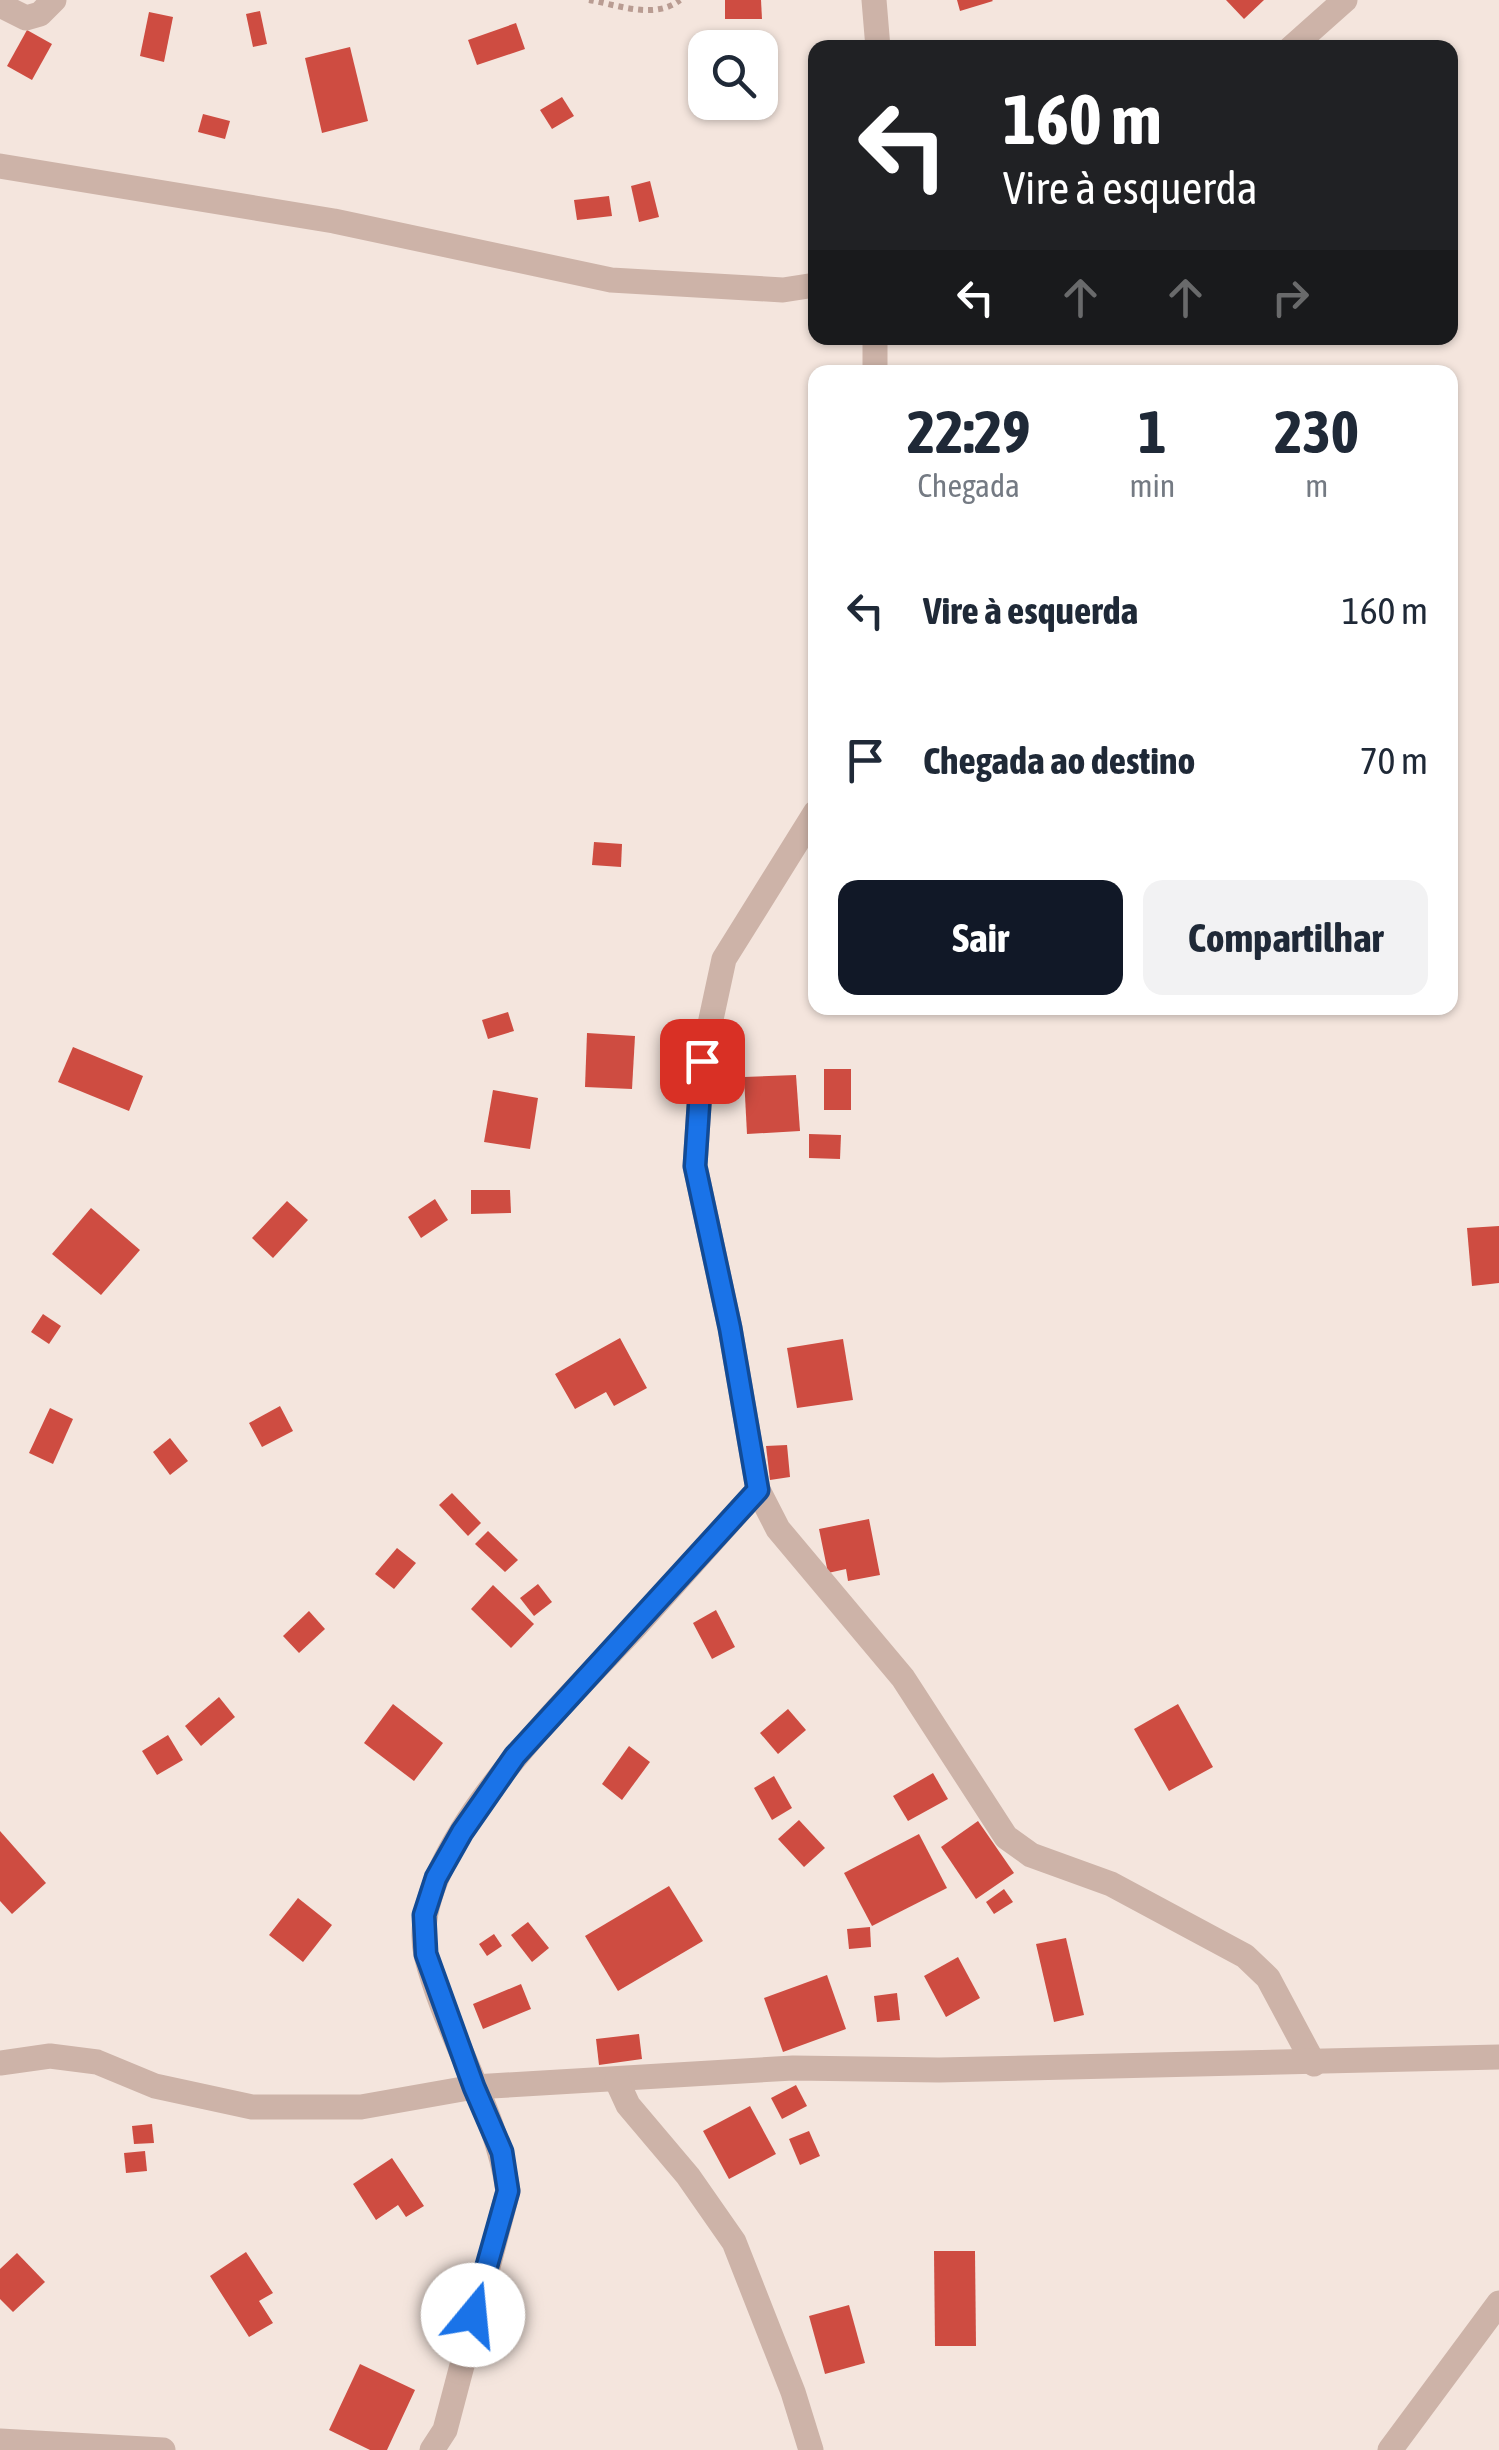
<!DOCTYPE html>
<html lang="pt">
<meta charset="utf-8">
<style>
body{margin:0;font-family:"Asap Condensed",sans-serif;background:#f2f2f3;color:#1f2937;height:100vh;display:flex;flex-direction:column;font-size:38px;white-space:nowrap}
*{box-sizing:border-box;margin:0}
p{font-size:32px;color:#747a83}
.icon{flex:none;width:55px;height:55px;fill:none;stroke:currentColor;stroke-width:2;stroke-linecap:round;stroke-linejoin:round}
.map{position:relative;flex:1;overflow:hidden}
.side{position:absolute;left:808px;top:365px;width:650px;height:650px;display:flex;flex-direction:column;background:#fff;border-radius:20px;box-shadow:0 2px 8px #0004}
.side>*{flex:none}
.hud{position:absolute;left:808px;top:40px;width:650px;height:305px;border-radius:20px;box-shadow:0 2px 8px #0004;background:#202124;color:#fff;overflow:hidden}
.controls{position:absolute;left:688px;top:30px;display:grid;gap:20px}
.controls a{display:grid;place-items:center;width:90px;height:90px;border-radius:20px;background:#fff;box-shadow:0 2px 8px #0004;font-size:50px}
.pin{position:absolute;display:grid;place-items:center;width:85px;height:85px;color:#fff;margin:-42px;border-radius:20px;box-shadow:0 5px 15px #0006}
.me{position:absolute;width:110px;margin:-55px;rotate:17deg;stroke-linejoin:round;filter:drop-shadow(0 0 8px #0008)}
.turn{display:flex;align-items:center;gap:35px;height:210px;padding:0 30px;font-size:45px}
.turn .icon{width:130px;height:130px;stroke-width:2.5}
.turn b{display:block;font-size:70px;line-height:85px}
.lanes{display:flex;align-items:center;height:95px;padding:0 30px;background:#0003;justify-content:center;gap:50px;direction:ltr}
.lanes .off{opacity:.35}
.eta{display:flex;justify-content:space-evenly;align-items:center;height:170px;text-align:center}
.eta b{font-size:60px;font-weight:700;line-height:70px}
.cta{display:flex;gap:20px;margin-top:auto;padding:20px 30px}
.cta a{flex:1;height:115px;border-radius:20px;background:#111827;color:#fff;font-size:40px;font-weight:700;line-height:115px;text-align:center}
.cta a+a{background:#f2f2f3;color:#1f2937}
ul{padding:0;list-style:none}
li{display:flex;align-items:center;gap:30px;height:150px;padding:0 30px}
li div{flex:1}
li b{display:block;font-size:38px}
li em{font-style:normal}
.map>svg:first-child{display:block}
.building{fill:#ce4c41}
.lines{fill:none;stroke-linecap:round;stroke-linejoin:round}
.path{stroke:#b99c92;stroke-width:6;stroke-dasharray:5 5;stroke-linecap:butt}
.minor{stroke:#cdb3a8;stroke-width:25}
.tertiary{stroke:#cdb3a8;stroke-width:25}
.route-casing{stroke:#114b97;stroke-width:25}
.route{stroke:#1a73e8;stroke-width:18}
</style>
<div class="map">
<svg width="1499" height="2450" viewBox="0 0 1499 2450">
<rect width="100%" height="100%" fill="#f4e5dd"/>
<!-- building -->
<g class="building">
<path d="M725,0H761L762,19H725Z"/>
<path d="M957,0H992L993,1L960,11Z"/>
<path d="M1226,0H1264L1244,19Z"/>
<path d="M260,11L267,44L253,47L246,14Z"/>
<path d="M149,12L173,17L164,62L140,56Z"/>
<path d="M516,23L525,49L477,65L468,40Z"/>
<path d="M27,30L52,44L32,80L7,66Z"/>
<path d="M350,47L368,121L322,133L305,58Z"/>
<path d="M562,97L574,116L552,129L540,110Z"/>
<path d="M203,114L230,121L225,139L198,132Z"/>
<path d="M650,181L659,217L639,222L631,186Z"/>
<path d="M609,196L612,216L577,220L574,200Z"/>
<path d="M594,842L622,844L621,867L592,865Z"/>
<path d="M508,1012L514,1031L488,1039L482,1020Z"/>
<path d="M587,1033L635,1036L632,1089L585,1087Z"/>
<path d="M73,1047L143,1076L129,1111L58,1082Z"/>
<rect x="824" y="1069" width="27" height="41"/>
<path d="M796,1075L800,1131L747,1134L744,1077Z"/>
<path d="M493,1090L538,1098L530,1149L484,1142Z"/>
<path d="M809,1134L841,1135L840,1159L809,1158Z"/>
<path d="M471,1190H510L511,1213L471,1214Z"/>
<path d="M435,1199L448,1220L421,1238L408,1217Z"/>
<path d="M287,1201L308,1220L273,1258L252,1238Z"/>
<path d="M91,1208L140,1250L101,1295L52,1254Z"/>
<path d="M1499,1226V1283L1472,1286L1467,1228Z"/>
<path d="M43,1314L61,1326L49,1344L31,1332Z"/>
<path d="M620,1338L647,1388L614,1406L606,1392L575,1409L555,1374Z"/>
<path d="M843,1339L853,1400L797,1408L787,1348Z"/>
<path d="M280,1406L293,1431L262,1447L249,1423Z"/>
<path d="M50,1408L73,1419L53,1464L29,1453Z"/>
<path d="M170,1438L188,1461L170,1475L153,1452Z"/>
<path d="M787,1445L790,1477L770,1480L766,1446Z"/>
<path d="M452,1493L481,1523L468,1536L439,1505Z"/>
<path d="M869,1519L880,1575L848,1581L846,1569L828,1573L819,1529Z"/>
<path d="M488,1531L518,1560L505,1572L475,1544Z"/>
<path d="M397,1548L416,1563L394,1589L375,1574Z"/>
<path d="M538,1584L552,1602L534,1616L520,1598Z"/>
<path d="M493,1585L534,1624L511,1648L471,1609Z"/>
<path d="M716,1610L735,1647L712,1659L693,1623Z"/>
<path d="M309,1611L325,1629L299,1653L283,1636Z"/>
<path d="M219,1697L235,1717L201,1746L185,1726Z"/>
<path d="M393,1704L443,1743L414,1781L364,1743Z"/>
<path d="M1178,1704L1213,1767L1169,1791L1134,1729Z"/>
<path d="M788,1709L806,1730L778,1754L760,1733Z"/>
<path d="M168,1735L183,1760L157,1775L142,1751Z"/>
<path d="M629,1746L650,1762L622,1800L602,1784Z"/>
<path d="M933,1773L948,1799L908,1821L893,1796Z"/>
<path d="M774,1776L792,1808L772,1820L754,1788Z"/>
<path d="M799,1820L825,1848L804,1867L778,1839Z"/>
<path d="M978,1821L1014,1873L976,1899L941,1847Z"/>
<path d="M0,1831L46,1883L12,1914L0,1901Z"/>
<path d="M919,1834L947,1888L872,1926L844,1873Z"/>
<path d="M669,1886L703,1941L618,1991L585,1936Z"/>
<path d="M1004,1889L1013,1902L994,1914L986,1902Z"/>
<path d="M298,1898L332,1925L303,1962L269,1935Z"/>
<path d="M528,1922L549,1948L532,1962L511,1935Z"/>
<path d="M870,1927L871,1947L849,1949L847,1929Z"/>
<path d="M494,1934L502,1946L487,1956L479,1944Z"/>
<path d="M1066,1938L1084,2015L1054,2022L1036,1944Z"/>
<path d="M958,1957L980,1998L946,2017L924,1976Z"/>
<path d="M827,1975L846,2029L783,2052L764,1998Z"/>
<path d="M521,1984L531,2009L483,2029L473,2004Z"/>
<path d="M897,1993L900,2020L877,2022L874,1996Z"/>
<path d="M639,2034L642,2059L599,2065L596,2039Z"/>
<path d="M796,2085L807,2106L782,2119L771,2098Z"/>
<path d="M750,2106L776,2154L729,2179L703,2131Z"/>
<path d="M152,2124L154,2143L134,2144L132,2126Z"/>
<path d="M809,2131L820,2156L800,2165L789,2139Z"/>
<path d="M145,2151L147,2171L126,2173L124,2153Z"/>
<path d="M392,2158L424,2206L406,2217L398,2205L376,2220L353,2184Z"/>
<path d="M934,2251H975L976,2346H935Z"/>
<path d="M246,2252L273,2293L259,2301L273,2323L249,2337L210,2276Z"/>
<path d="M17,2253L45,2282L13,2312L0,2299V2269Z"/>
<path d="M849,2305L865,2363L825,2374L809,2316Z"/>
<path d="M360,2364L415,2390L387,2450H370L329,2430Z"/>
</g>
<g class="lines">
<!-- path -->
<path class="path" d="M589,0C619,5 654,20 680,0"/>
<!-- minor -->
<g class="minor">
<path d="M874,0L878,48"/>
<path d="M0,5L26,18L40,14L54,0"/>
<path d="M1291,48L1345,0"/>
<path d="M0,166L334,221L611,280L783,290L815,285"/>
<path d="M875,338V372"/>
<path d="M815,813L724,959L702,1061L695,1166L730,1328L758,1490L778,1529L903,1678L1006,1837L1031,1855L1111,1884L1245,1956L1268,1978L1314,2064"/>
<path d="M0,2063L50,2056L97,2062L155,2086L252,2107H361L474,2087L793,2068L939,2070L1499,2057"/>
<path d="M617,2081L628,2105L688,2176L734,2242L793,2392L811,2450"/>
<path d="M0,2441L163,2450"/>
<path d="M432,2450L445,2430L508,2191C496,2108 446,2036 426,1955C403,1854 572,1695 636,1626C677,1581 717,1535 758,1490"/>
</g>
<!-- tertiary -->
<path class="tertiary" d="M1390,2450L1499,2303"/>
</g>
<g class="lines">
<defs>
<path id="route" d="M473,2315L508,2191L502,2152L474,2087L426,1954L424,1915L436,1878L462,1832L515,1756L758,1490L730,1328L695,1166L702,1061"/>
</defs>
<!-- route casing -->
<use href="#route" class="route-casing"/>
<!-- route -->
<use href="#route" class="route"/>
</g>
</svg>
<div class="controls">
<a><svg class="icon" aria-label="search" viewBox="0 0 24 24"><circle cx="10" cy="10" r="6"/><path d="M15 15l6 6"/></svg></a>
</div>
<div class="pin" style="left:702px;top:1061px;background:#d93025"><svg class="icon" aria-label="arrive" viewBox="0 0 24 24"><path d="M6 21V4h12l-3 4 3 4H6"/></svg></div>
<svg class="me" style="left:473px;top:2315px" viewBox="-20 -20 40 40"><circle r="19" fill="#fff"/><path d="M0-13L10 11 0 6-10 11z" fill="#1a73e8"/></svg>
<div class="hud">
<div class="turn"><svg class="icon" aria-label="left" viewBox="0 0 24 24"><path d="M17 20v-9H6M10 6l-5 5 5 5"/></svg><div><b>160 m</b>Vire à esquerda</div></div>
<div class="lanes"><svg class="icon" aria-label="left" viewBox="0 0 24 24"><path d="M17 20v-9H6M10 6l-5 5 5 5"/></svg><svg class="icon off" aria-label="ahead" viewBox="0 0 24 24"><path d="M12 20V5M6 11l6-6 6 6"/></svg><svg class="icon off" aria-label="ahead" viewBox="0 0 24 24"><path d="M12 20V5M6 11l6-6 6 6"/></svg><svg class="icon off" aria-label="right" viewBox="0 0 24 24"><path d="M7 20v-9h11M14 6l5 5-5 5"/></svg></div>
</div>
<section class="side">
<div class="eta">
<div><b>22:29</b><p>Chegada</p></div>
<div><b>1</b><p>min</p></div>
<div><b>230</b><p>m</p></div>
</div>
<ul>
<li><svg class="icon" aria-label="left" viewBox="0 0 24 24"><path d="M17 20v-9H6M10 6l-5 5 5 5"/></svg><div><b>Vire à esquerda</b></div><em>160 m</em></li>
<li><svg class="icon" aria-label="arrive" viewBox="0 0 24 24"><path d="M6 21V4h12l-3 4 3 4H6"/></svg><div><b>Chegada ao destino</b></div><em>70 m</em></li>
</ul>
<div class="cta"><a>Sair</a><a>Compartilhar</a></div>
</section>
</div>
